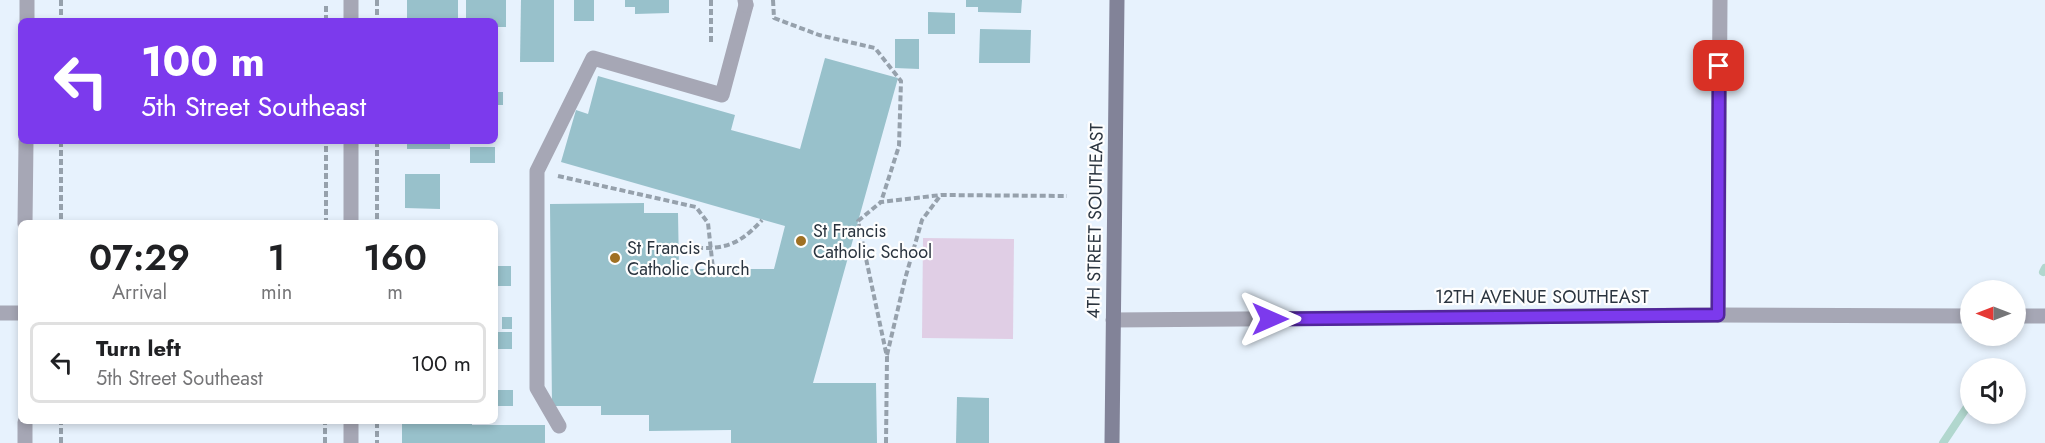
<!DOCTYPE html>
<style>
body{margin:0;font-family:Jost,sans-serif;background:#f6f6f6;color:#202124;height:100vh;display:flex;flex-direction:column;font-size:22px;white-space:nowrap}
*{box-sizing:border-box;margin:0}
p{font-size:20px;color:#757577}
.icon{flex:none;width:33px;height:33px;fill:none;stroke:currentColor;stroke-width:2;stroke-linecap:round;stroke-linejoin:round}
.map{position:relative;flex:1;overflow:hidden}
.sheet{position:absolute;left:18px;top:220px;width:480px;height:204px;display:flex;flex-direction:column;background:#fff;border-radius:9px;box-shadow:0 3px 9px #0003}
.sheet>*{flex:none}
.guide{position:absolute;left:18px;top:18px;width:480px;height:126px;border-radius:9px;box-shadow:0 3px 9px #0003;background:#7c3aed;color:#fff;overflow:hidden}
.needle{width:39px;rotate:270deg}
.buttons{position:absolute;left:1960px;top:280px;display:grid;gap:12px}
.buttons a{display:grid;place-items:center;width:66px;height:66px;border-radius:50%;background:#fff;box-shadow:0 3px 9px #0003;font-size:30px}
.pin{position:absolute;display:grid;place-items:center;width:51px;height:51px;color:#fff;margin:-26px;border-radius:12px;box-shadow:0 3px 9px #0006}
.me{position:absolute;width:66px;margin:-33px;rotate:90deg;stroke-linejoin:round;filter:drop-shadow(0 0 4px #0008)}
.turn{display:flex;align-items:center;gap:21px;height:126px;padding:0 24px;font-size:27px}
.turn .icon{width:78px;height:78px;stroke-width:2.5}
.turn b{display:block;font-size:42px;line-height:51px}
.eta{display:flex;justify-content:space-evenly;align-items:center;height:102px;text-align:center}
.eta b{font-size:36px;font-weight:600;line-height:42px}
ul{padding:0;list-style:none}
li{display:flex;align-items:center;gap:18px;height:81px;margin:0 12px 9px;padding:0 12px;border:3px solid #e0e0e0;border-radius:9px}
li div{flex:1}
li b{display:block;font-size:22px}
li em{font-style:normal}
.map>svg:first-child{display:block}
.green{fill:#e0cee5}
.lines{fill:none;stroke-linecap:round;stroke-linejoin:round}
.stream{stroke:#b1d7ce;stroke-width:8}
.building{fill:#98c1cb}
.path{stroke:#96a1ac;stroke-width:4;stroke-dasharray:6 3;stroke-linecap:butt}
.service{stroke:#a6a7b5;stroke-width:15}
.minor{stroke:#a6a7b5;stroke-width:15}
.tertiary{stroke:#a6a7b5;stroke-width:15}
.secondary{stroke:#828398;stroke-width:15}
.route-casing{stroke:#51269a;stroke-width:15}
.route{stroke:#7c3aed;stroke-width:10}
.poi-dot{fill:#9f7023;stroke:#fefefe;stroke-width:2}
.labels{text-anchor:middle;stroke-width:4.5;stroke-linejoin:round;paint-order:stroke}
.street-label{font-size:18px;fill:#2a343f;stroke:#fefefe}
.poi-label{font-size:18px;fill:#2a343f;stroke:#fefefe;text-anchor:start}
</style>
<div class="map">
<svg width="2045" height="443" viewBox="0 0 2045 443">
<rect width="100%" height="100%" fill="#e7f2fd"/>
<!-- green -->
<path class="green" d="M923,238L1014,239L1013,339L922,338Z"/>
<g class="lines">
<!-- stream -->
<g class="stream">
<path d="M2043,272L2045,268"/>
<path d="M1983,369L1986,364"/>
<path d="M1943,443L1969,404L1971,398"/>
</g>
</g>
<!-- building -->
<g class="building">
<rect x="407" y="0" width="51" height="21"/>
<path d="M466,0H506V27H495V21H466Z"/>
<path d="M521,0H554V62H520Z"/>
<rect x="574" y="0" width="20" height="21"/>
<path d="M625,0H669V13L635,14V7H625Z"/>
<path d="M966,0H1022L1021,13L978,12V7H966Z"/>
<path d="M928,12L955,13V34H928Z"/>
<path d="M980,29L1031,30L1030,63H979Z"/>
<path d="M895,39H919V69L895,68Z"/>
<path d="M825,58L898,78L813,383H876L877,443H731V430L649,431V415H601V406H552L550,204L644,203V213H678L679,269H774L785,226L561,162L576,110L588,114L598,76L735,115L731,130L800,149Z"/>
<rect x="495" y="92" width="8" height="13"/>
<rect x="407" y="141" width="43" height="8"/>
<rect x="470" y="147" width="25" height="16"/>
<path d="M405,174H440V209L405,208Z"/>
<rect x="495" y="266" width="16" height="20"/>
<rect x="502" y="317" width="10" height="12"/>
<rect x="495" y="332" width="17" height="17"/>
<rect x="495" y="390" width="18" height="16"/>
<path d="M957,397L989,398V443H956Z"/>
<path d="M402,422H472V425H545V443H402Z"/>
</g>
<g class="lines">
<!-- path -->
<g class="path">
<path d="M61,0V21"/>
<path d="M377,0V21"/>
<path d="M711,0V43"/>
<path d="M773,0L774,18L819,35L875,48L901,81L899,146L881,202"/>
<path d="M326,21V4"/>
<path d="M61,141V224"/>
<path d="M377,141V224"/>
<path d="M558,176L696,207L708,223L713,269"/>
<path d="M326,224V141"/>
<path d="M679,247C718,249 734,251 762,220"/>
<path d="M887,355L905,279L922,220L940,196"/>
<path d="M377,422V443"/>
<path d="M61,443V422"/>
<path d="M325,443V422"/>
<path d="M886,443L887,357L858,221L881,202L941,195L1067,196"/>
</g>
<!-- service -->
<path class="service" d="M559,426L537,388V171L593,58L722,95L746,5"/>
<!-- minor -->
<g class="minor">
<path d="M351,0V21"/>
<path d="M745,0L746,5"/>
<path d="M351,141V224"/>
<path d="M0,313H21"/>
<path d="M1718,315L1720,0"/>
<path d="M2016,316H2045"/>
<path d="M1113,320L1718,315L1971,316"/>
<path d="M351,422V443"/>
</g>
<!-- tertiary -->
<g class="tertiary">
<path d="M27,21V0"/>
<path d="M25,224L26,141"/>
<path d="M25,422V443"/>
</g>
<!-- secondary -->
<path class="secondary" d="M1112,443L1117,0"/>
</g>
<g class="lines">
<defs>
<path id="route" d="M1270,319L1718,315L1719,66"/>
</defs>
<!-- route casing -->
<use href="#route" class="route-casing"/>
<!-- route -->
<use href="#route" class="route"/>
</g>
<!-- markers -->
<g class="poi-dot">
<circle cx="801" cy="241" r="6"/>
<circle cx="615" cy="258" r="6"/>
</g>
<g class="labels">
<!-- street labels -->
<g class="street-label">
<text transform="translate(1095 221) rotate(-89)" y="6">4TH STREET SOUTHEAST</text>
<text x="1542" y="303">12TH AVENUE SOUTHEAST</text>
</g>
<!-- poi labels -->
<g class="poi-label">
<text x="813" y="237">St Francis<tspan x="813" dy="21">Catholic School</tspan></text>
<text x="627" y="254">St Francis<tspan x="627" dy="21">Catholic Church</tspan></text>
</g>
</g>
</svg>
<div class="buttons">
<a><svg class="needle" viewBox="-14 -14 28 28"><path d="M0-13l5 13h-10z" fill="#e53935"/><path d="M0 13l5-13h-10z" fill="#757577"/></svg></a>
<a><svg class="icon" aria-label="sound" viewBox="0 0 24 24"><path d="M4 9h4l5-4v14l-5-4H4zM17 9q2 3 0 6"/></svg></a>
</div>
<div class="pin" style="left:1719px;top:66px;background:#d93025"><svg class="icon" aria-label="arrive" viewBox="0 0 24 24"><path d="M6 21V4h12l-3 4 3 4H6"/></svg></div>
<svg class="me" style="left:1270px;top:319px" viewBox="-20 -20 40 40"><path d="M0-17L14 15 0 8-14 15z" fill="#7c3aed" stroke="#fff" stroke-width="4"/></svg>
<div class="guide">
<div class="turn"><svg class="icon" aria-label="left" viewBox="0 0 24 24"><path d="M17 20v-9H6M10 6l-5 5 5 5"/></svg><div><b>100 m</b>5th Street Southeast</div></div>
</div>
<section class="sheet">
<div class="eta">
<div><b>07:29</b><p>Arrival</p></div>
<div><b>1</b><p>min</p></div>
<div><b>160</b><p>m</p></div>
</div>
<ul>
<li><svg class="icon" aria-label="left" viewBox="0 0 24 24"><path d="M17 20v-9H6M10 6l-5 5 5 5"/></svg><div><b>Turn left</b><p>5th Street Southeast</p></div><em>100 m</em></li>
</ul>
</section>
</div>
